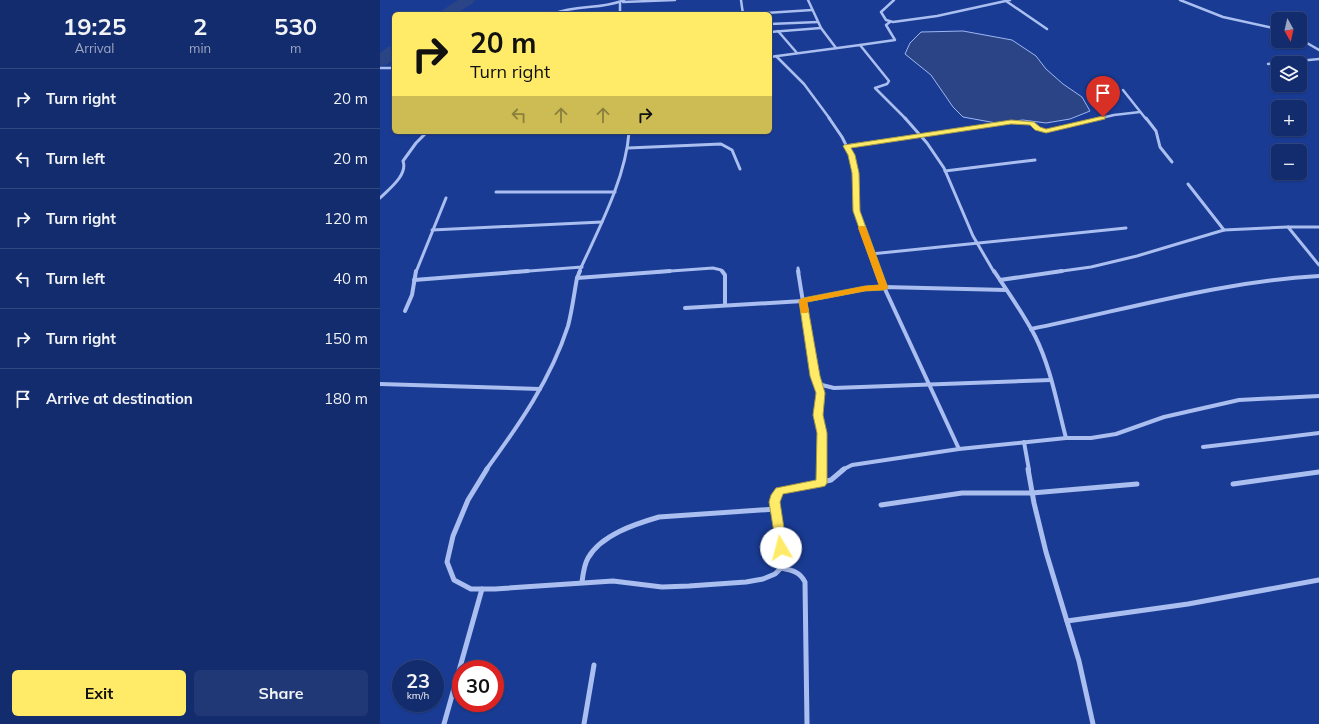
<!DOCTYPE html>
<meta charset="utf-8">
<style>
body{margin:0;font-family:Mulish,sans-serif;background:#203876;color:#f1f3f6;height:100vh;display:flex;flex-direction:column;font-size:15px;white-space:nowrap}
*{box-sizing:border-box;margin:0}
p{font-size:13px;color:#9da7c2}
.icon{flex:none;width:22px;height:22px;fill:none;stroke:currentColor;stroke-width:2;stroke-linecap:round;stroke-linejoin:round}
.map{position:relative;flex:1;overflow:hidden}
.sheet{display:flex;flex-direction:column;background:#132c6e;width:380px}
.sheet>*{flex:none}
.banner{position:absolute;left:12px;top:12px;width:380px;height:122px;border-radius:6px;box-shadow:0 1px 3px #0004,0 0 0 1px #324881;background:#ffeb68;color:#111;overflow:hidden}
.needle{width:26px;rotate:172deg}
.tools{position:absolute;left:891px;top:12px;display:grid;gap:8px}
.tools a{display:grid;place-items:center;width:36px;height:36px;border-radius:6px;background:#132c6e;box-shadow:0 1px 3px #0004,0 0 0 1px #324881;font-size:20px}
.speed{position:absolute;left:12px;top:660px;display:flex;gap:8px;font-size:20px;font-weight:700;text-align:center}
.speed>*{display:grid;place-content:center;width:52px;height:52px;border-radius:50%;background:#132c6e;box-shadow:0 1px 3px #0004,0 0 0 1px #324881;line-height:1}
.speed small{font-size:10px;font-weight:400}
.speed .limit{border:6px solid #d22;background:#fff;color:#111}
.pin{position:absolute;display:grid;place-items:center;width:34px;height:34px;color:#fff;margin:-41px -17px;border-radius:50% 50% 50% 0;rotate:-45deg;box-shadow:0 0 4px #0007}
.pin .icon{rotate:45deg}
.me{position:absolute;width:44px;margin:-22px;rotate:352deg;stroke-linejoin:round;filter:drop-shadow(0 0 3px #0008)}
.turn{display:flex;align-items:center;gap:14px;height:84px;padding:0 12px;font-size:18px}
.turn .icon{width:52px;height:52px;stroke-width:2.5}
.turn b{display:block;font-size:28px;line-height:34px}
.lanes{display:flex;align-items:center;height:38px;padding:0 12px;background:#0003;justify-content:center;gap:20px;direction:ltr}
.lanes .off{opacity:.35}
.eta{display:flex;justify-content:space-evenly;align-items:center;height:68px;text-align:center}
.eta b{font-size:24px;font-weight:700;line-height:28px}
.button{display:flex;gap:8px;margin-top:auto;padding:8px 12px}
.button a{flex:1;height:46px;border-radius:6px;background:#ffeb68;color:#111;font-size:16px;font-weight:700;line-height:46px;text-align:center}
.button a+a{background:#203876;color:#f1f3f6}
ul{padding:0;list-style:none}
li{display:flex;align-items:center;gap:12px;height:60px;padding:0 12px;border-top:1px solid #324881}
li div{flex:1}
li b{display:block;font-size:15px}
li em{font-style:normal}
main{display:flex;flex:1;min-height:0}
.map>svg:first-child{display:block}
.water{fill:#2b4486;stroke:#9db7f2}
.lines{fill:none;stroke-linecap:round;stroke-linejoin:round}
.river{fill:#2b4486;fill-rule:evenodd}
.minor-far3{stroke:#aabef0;stroke-width:2.5}
.minor-far2{stroke:#aabef0;stroke-width:3}
.minor-far1{stroke:#aabef0;stroke-width:4}
.minor{stroke:#aabef0;stroke-width:5}
.route{fill:#ffeb68;stroke:#a69944}
.slow{fill:#f59e0b}
</style>
<main>
<section class="sheet">
<div class="eta">
<div><b>19:25</b><p>Arrival</p></div>
<div><b>2</b><p>min</p></div>
<div><b>530</b><p>m</p></div>
</div>
<ul>
<li><svg class="icon" aria-label="right" viewBox="0 0 24 24"><path d="M7 20v-9h11M14 6l5 5-5 5"/></svg><div><b>Turn right</b></div><em>20 m</em></li>
<li><svg class="icon" aria-label="left" viewBox="0 0 24 24"><path d="M17 20v-9H6M10 6l-5 5 5 5"/></svg><div><b>Turn left</b></div><em>20 m</em></li>
<li><svg class="icon" aria-label="right" viewBox="0 0 24 24"><path d="M7 20v-9h11M14 6l5 5-5 5"/></svg><div><b>Turn right</b></div><em>120 m</em></li>
<li><svg class="icon" aria-label="left" viewBox="0 0 24 24"><path d="M17 20v-9H6M10 6l-5 5 5 5"/></svg><div><b>Turn left</b></div><em>40 m</em></li>
<li><svg class="icon" aria-label="right" viewBox="0 0 24 24"><path d="M7 20v-9h11M14 6l5 5-5 5"/></svg><div><b>Turn right</b></div><em>150 m</em></li>
<li><svg class="icon" aria-label="arrive" viewBox="0 0 24 24"><path d="M6 21V4h12l-3 4 3 4H6"/></svg><div><b>Arrive at destination</b></div><em>180 m</em></li>
</ul>
<div class="button"><a>Exit</a><a>Share</a></div>
</section>
<div class="map">
<svg width="939" height="724" viewBox="0 0 939 724">
<rect width="100%" height="100%" fill="#193b93"/>
<!-- water -->
<path class="water" d="M583,31L632,40L656,56L666,69L683,84L702,97L710,111L690,119L666,123L643,120L616,123L583,117L573,107L551,75L525,54L530,43L541,32Z"/>
<g class="lines">
<!-- river -->
<g class="river">
<path d="M78,0H95L93,3L76,14H58L61,11Z"/>
<path d="M14,46V59L6,65L0,66V53L8,47Z"/>
</g>
<!-- minor-far3 -->
<g class="minor-far3">
<path d="M361,0L363,14"/>
<path d="M428,0L441,28L456,48"/>
<path d="M514,0L501,12L506,20L513,22L557,16L630,0"/>
<path d="M800,0L843,17L898,29"/>
<path d="M626,1L667,29"/>
<path d="M243,2L295,0"/>
<path d="M240,3V14"/>
<path d="M173,14C196,4 221,10 244,0"/>
<path d="M369,14L432,10"/>
<path d="M390,24L438,22"/>
<path d="M398,31L417,53"/>
<path d="M390,32L441,28"/>
<path d="M920,39L939,50"/>
<path d="M480,45L515,40L506,25L510,22"/>
<path d="M396,56L424,84L450,119"/>
<path d="M390,57L480,45L509,81L507,84L495,88L526,119"/>
<path d="M888,64L939,59"/>
<path d="M0,68H14"/>
<path d="M743,90L766,119"/>
<path d="M717,119L734,115L760,112"/>
</g>
<!-- minor-far2 -->
<g class="minor-far2">
<path d="M449,118L462,137L471,155L476,173L477,211L499,272"/>
<path d="M525,118L547,143L564,168L593,236L614,272"/>
<path d="M766,118L776,131L780,147L792,162"/>
<path d="M466,146L631,122L652,123L658,128L666,131L721,118"/>
<path d="M248,148L341,144L352,150L360,169"/>
<path d="M565,171L655,160"/>
<path d="M808,184L844,230"/>
<path d="M116,192H235"/>
<path d="M0,198C9,189 28,175 23,161L36,143L47,132"/>
<path d="M939,227H908L939,265"/>
<path d="M52,230L222,222"/>
<path d="M491,254L746,228"/>
<path d="M418,268L419,272"/>
<path d="M36,272L66,198"/>
<path d="M136,272L202,267"/>
<path d="M199,272C218,230 246,178 249,132"/>
<path d="M277,272L333,268L341,270L343,272"/>
<path d="M675,272L711,267L757,256L844,230L908,227"/>
</g>
<!-- minor-far1 -->
<g class="minor-far1">
<path d="M342,271L345,275V305"/>
<path d="M418,271L435,376L442,385L454,388L671,380"/>
<path d="M498,271L504,287L579,449"/>
<path d="M614,271C628,292 643,313 655,336C671,368 677,404 686,438"/>
<path d="M197,278L290,271"/>
<path d="M34,280L148,271"/>
<path d="M620,280L682,271"/>
<path d="M305,308L423,301L485,289L504,287L626,290"/>
<path d="M25,311L32,295L36,271"/>
<path d="M651,329C749,309 838,282 939,276"/>
<path d="M438,383L441,393L438,415L442,433L441,470"/>
<path d="M0,384L160,389"/>
<path d="M644,442L649,470"/>
<path d="M823,447L939,433"/>
<path d="M106,470C139,425 171,379 188,326C192,311 194,294 197,278L200,271"/>
<path d="M462,470L472,465L579,449L686,438H711L736,434L784,417L859,400L939,396"/>
</g>
<!-- minor -->
<g class="minor">
<path d="M107,469L88,500L73,536L67,562L74,580L91,589H115L233,581L282,587L309,586L366,582L383,579L395,574L401,568L403,561L395,502L396,495L400,491L451,480L464,469"/>
<path d="M648,469L654,503L666,552L699,661L713,724"/>
<path d="M441,483V469"/>
<path d="M853,484L939,472"/>
<path d="M501,505L582,493H652L757,484"/>
<path d="M401,568C412,570 420,572 425,582L427,724"/>
<path d="M202,582C203,574 204,565 208,558C221,535 255,524 279,517L396,509"/>
<path d="M687,621L808,604L939,580"/>
<path d="M64,724L102,589"/>
<path d="M204,724L214,665"/>
</g>
</g>
<!-- route -->
<path class="route" d="M723,116H725V119L666,133L655,130L650,125L631,124L471,148L475,155L479,173L480,211L508,288L504,290L485,291L427,302L440,376L445,393L443,415L447,433V483L445,486L441,487L403,494L400,502L407,548L405,551L401,552L397,551L389,502L391,495L396,488L436,480L437,433L433,415L436,393L430,376L419,301L423,298L485,286L499,285L473,211L472,173L468,155L463,146L464,145L631,120L654,122L660,127L666,129Z"/>
<!-- slow -->
<path class="slow" d="M480,226H485L486,228L508,288L504,290L485,291L427,302L429,311L427,313H421L419,301L420,299L485,286L499,285L478,228Z"/>
</svg>
<div class="tools">
<a><svg class="needle" viewBox="-14 -14 28 28"><path d="M0-13l5 13h-10z" fill="#e53935"/><path d="M0 13l5-13h-10z" fill="#9da7c2"/></svg></a>
<a><svg class="icon" aria-label="layers" viewBox="0 0 24 24"><path d="M12 4l9 5-9 5-9-5zM3 14l9 5 9-5"/></svg></a>
<a>+</a>
<a>−</a>
</div>
<div class="speed"><div>23<small>km/h</small></div><div class="limit">30</div></div>
<div class="pin" style="left:723px;top:117px;background:#d93025"><svg class="icon" aria-label="arrive" viewBox="0 0 24 24"><path d="M6 21V4h12l-3 4 3 4H6"/></svg></div>
<svg class="me" style="left:401px;top:548px" viewBox="-20 -20 40 40"><circle r="19" fill="#fff"/><path d="M0-13L10 11 0 6-10 11z" fill="#ffeb68"/></svg>
<div class="banner">
<div class="turn"><svg class="icon" aria-label="right" viewBox="0 0 24 24"><path d="M7 20v-9h11M14 6l5 5-5 5"/></svg><div><b>20 m</b>Turn right</div></div>
<div class="lanes"><svg class="icon off" aria-label="left" viewBox="0 0 24 24"><path d="M17 20v-9H6M10 6l-5 5 5 5"/></svg><svg class="icon off" aria-label="ahead" viewBox="0 0 24 24"><path d="M12 20V5M6 11l6-6 6 6"/></svg><svg class="icon off" aria-label="ahead" viewBox="0 0 24 24"><path d="M12 20V5M6 11l6-6 6 6"/></svg><svg class="icon" aria-label="right" viewBox="0 0 24 24"><path d="M7 20v-9h11M14 6l5 5-5 5"/></svg></div>
</div>
</div>
</main>
